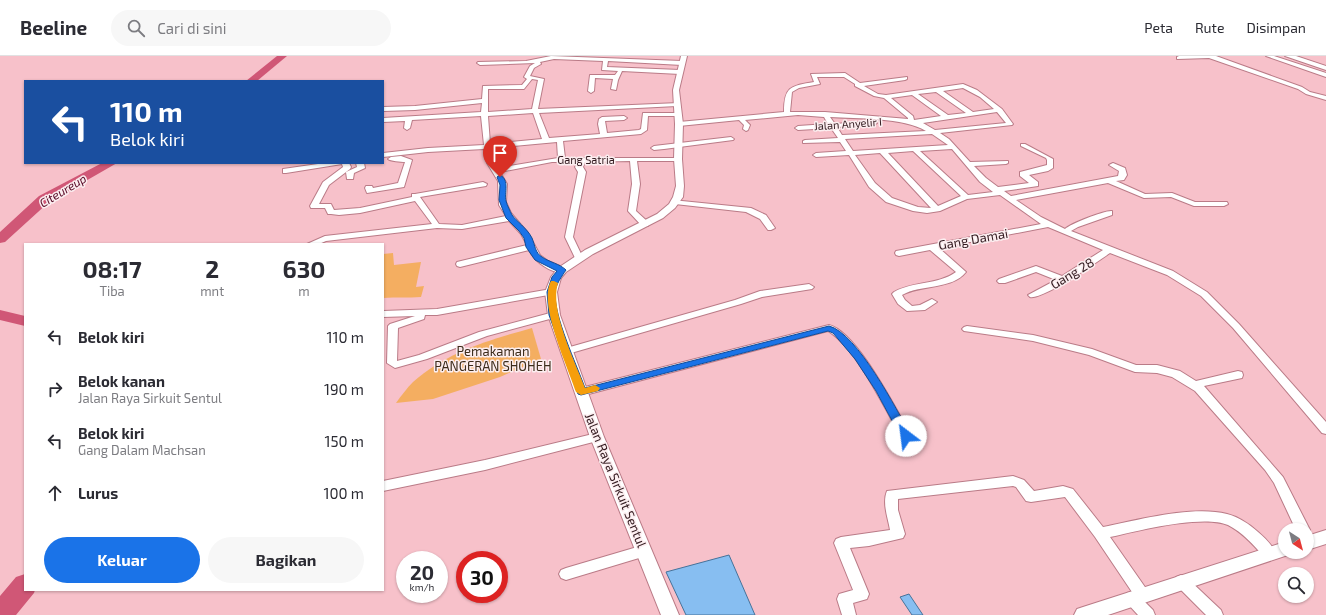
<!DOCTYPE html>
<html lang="id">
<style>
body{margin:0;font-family:"Exo 2",sans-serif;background:#f7f7f7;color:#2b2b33;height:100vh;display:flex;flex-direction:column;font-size:15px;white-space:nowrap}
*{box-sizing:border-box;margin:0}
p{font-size:13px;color:#7c7c81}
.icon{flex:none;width:22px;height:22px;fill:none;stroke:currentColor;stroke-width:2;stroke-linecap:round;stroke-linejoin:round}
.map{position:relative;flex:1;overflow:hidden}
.drawer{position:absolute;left:24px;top:187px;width:360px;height:348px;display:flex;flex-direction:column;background:#fff;border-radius:0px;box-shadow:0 1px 3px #0004}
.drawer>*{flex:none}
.hud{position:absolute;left:24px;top:24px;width:360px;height:84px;border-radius:0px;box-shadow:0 1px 3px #0004;background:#1a4fa0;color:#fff;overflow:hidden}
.needle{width:26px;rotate:144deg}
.buttons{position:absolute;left:1278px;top:467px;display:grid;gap:8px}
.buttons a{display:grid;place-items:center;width:36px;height:36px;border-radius:50%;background:#fff;box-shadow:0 1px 3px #0004;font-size:20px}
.speed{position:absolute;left:396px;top:495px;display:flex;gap:8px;font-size:20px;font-weight:700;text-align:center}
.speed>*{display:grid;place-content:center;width:52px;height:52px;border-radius:50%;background:#fff;box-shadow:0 1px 3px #0004;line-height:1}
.speed small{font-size:10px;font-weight:400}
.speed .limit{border:6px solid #d22;background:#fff;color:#111}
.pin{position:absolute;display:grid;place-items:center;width:34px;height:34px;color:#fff;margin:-41px -17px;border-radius:50% 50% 50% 0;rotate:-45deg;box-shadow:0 0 4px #0007}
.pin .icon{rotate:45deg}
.me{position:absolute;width:44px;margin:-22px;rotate:330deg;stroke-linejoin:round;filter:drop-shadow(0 0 3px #0008)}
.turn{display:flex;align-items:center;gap:14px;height:84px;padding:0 20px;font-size:18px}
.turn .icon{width:52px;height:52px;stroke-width:2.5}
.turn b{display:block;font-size:28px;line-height:34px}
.eta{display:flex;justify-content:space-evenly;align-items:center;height:68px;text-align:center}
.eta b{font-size:24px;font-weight:700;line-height:28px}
.primary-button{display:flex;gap:8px;margin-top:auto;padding:8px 20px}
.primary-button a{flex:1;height:46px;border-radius:24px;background:#1a73e8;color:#fff;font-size:16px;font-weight:700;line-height:46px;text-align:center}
.primary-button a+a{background:#f7f7f7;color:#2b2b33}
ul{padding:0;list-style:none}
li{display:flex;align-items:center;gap:12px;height:52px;padding:0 20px}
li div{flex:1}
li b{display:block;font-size:15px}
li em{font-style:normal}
header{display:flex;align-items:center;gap:24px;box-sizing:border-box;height:56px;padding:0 20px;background:#fff;border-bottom:1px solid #e1e1e2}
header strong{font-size:19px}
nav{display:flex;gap:22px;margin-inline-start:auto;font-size:14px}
.search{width:280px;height:36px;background:#f7f7f7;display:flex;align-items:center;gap:10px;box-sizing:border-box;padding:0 14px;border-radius:22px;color:#7c7c81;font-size:15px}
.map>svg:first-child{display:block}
.green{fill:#f4ae61}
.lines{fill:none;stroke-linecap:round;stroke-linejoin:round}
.river{fill:#d05776;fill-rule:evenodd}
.building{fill:#87bef1;stroke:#467299}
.minor-casing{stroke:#ba7b87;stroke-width:2}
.major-casing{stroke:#ba7b87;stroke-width:2}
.highway-casing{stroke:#ba7b87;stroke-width:2}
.minor{fill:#fff;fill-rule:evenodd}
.major{fill:#fff;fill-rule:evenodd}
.highway{fill:#fff;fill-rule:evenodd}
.route{fill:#1a73e8;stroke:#114b97}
.slow{fill:#f59e0b}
.labels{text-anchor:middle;stroke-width:3;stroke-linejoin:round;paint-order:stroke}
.far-street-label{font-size:11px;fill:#31191e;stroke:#fceef0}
.far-water-label{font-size:12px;font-style:italic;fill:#560623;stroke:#fceef0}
.street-label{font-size:13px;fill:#31191e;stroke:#fceef0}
.park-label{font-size:13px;fill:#3d2c1b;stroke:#fceef0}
</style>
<header>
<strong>Beeline</strong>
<div class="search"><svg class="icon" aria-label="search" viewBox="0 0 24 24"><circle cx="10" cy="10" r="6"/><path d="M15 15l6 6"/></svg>Cari di sini</div>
<nav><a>Peta</a><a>Rute</a><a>Disimpan</a></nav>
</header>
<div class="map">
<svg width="1326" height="559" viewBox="0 0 1326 559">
<rect width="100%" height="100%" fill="#f7c1ca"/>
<!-- green -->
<g class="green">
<path d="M393,197L394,209L421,206L416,231L424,230L421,241C408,242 397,241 383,242V198Z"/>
<path d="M532,272L541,303L500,321L433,343L396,347C401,340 407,332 413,326C447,296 489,284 532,272Z"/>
</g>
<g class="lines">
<!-- river -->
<g class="river">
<path d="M277,0H287L257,25H246Z"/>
<path d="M102,107H117L49,146L5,186L0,187V176L39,140Z"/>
<path d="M0,254L25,260V270L0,264Z"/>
<path d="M25,518V534H35L34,537L16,559H0V540L16,521Z"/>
</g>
</g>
<!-- building -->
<g class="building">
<path d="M729,499L755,559H686L666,516Z"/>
<path d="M909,538L923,559H912L900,541Z"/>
</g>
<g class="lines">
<defs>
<g id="minor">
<path d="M551,0L682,5L685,7L682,9L608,5L607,11L680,14L683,16L680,18L622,15L618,24L616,34L611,33L613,23L595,22L594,35L591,37L588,35L590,19H615L618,15L602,14L603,5L554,3L540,6L541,8L534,12L530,20L544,23L538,53L679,47L680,48L677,50L539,57L549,82L600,78L598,68L599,63L602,61L624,60L627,62L624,64L605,65L607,77L639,74L641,73L643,57H680V59L678,60H648L647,74L641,78L563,85L565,102H680V104L678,105H637L640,128L636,155L648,166V170H642L628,155L632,128L630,105L585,106L583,111L586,116L573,181L583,202L582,204H576L565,181L578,116L575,111L578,106H552L500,116L507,128L506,146L511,157L528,177L540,199L548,205L565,212L566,214L565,216C552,219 534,205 529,194L460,211L457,210L456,208L457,206L527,189L521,178L509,165L462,173L437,172L326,185L319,188H307L325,180L432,168L415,145L360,157L339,159L331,158H328L325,152H311L310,150L323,126L343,111L342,108L286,117H283V113L325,107H349L351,111L350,113L329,129L319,148H331L334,154L360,152L412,141V138H415L483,126L487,128L486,130L420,141L439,168L462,169L506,160L499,149L498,125L487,107L484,93L428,96L383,101V97L428,92L484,89L481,60L412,64L410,72L407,74L404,72L405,65L383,66V62L481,56L482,47L415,54L383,55V51L415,50L482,43L483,30L522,29L527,23L524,21L530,10L535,7L480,9L477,7L478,6L526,5ZM532,23L538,24L532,53L488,56V33H524ZM533,57L542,83L490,88L488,60ZM557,86L558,102L498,112L493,104L491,92Z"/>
<path d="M1179,0H1216L1302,31L1310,36L1326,40V44L1306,38L1298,33L1209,2L1177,3V1Z"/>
<path d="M1266,0H1274L1326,17V21Z"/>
<path d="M845,17L860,27L907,21V23L905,24L864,30L878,38L886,39L963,28L977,34L1002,53L1013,68L1012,69L940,77L949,83L970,106L1008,105V107L1006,108L974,110L986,122L998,131L1029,127L1020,120V116L1047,109V104L1046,102L1021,90V88H1025L1053,103V112L1048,115L1029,119L1038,126V130L1004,135L1011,140L1118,120L1119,115L1109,109L1113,107L1125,112L1127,119L1124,124L1116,125L1145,138L1172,137L1195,146H1227L1228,148L1224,150H1194L1171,141L1144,142L1108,127L1016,144L1041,161L1065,173C1070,168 1105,154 1112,155V159L1078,171L1071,175L1173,215L1207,236L1239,268L1326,366V378L1322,377L1233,272L1201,240L1167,219L1110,197C1097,206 1043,244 1030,241L1028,239L1056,224L1036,216L1005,227H999L997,225L999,223L1036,210L1062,220L1103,194L1048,171L939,192L966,216C952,234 921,228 902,239L905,244L912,250L920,249L932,243L937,246L925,254L907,255L898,248L892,238L894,236C913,225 938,229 956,216L930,194L899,200L896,199L895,197L896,195L1041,168L1000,139L967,143L940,155L927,157L913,155L886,146L869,131L849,99L816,101L813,99L816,97L846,95L840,86L803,87V85L805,84L838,82L831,72L798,74L795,72L798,70L828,68L824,61L798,59L745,64L750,69L748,74L746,75L743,73L744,69L739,64L679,70L676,68L679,66L784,56C784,30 791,30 814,26L811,18ZM817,21H844L855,28V30L874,40L884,42L908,62V63L825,56H790L792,36L799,32L820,28ZM963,32L980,41L994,53L973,56L943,35ZM936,36L966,57L948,59L918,38ZM912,39L941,60L914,64L913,60L891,42ZM997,56L1006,67L935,74L923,67ZM830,61C858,63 903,61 926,75L842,79L837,71L874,69L877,67L874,65L835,68ZM932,78L948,89L853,95L845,83ZM952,93L980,126L993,136L968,139L920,95ZM913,95L961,140L938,150L888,97ZM880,97L931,152L918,151L892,142L875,127L855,99Z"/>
<path d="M731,81L734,83L733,84L664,93L654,94L651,92L654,90Z"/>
<path d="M401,100L412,104L404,131L367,137L365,132L366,130H372L373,132L398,127L405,106C401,106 390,105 388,103L391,101Z"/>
<path d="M356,107H364L365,112L354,117L353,123H347L346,116L357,111Z"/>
<path d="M672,144L751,152L766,159L775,172L771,174H768L760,163L746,156L675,148L671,146Z"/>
<path d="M809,228L814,231L812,233L762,241L741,248L571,297L567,298L562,295L563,293L735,244L760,235Z"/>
<path d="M551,233L554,234L556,236L554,238L437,259H425L424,263L398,272L397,305L419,299L479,276L554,256L559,259L557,261L487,280L427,303L395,312L387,307L388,270L390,268L415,260L383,261V255L437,253Z"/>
<path d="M829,269C857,276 895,352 910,377L912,380L910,383L906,384L902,383C885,353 857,293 828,275L581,340L577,339L576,336L577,333L581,332Z"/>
<path d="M967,270L1033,279L1092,293L1136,309H1157L1180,315L1196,325L1238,315L1242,316L1243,319L1242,322L1204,330L1283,421L1310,474L1308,478L1307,474H1296L1274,427L1265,414L1195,335L1172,321L1157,317L1135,316L1089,299L1033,285L964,275L962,273L964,271Z"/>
<path d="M597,377L601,378L603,381L601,384L485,414L383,435V425L485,404Z"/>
<path d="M1013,420L1024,424L1034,435L1063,430L1073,433L1103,471C1138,464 1193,449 1227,458C1239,461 1249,468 1258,476C1265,482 1272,489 1276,497L1274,501L1269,503L1264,501C1254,489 1242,476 1228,469C1203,458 1137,475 1110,481L1147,534L1149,539L1147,544L1144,545L1153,554L1155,559H1138L1127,547L1125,542L1127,537L1132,536L1095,481L1065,441L1031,446L1026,445L1016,431L1013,430L898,443V454L905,478L903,482L869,490L850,492L869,538L867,543L853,547L856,559H842L837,543L839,538L853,534L834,487L836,483L841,481L890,474C888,462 882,447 887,435Z"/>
<path d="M644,489L649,491L651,495L649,499L566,524L561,522L559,518L561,514L566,512Z"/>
<path d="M1181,519L1186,521L1221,554L1223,559H1206L1176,529L1174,525L1176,521Z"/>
</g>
<g id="major">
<path d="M681,0H687L679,34L683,68L682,103L684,130L683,141L675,152L663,162L593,198L566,216L561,222L557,236L560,259L604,381L679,559H661L590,381L548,259L545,236L551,221L558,212L585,194L657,158L669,148L673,141L676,130L674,103L675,68L673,34Z"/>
<path d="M1326,474V488L1307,494V480Z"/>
<path d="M1285,486V496H1292L1291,498L1108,559H1074L1077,553L1083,551Z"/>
</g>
<path id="highway" d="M1285,0H1296L1326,10V14Z"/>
</defs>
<!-- minor casing -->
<use href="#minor" class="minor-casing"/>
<!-- major casing -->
<use href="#major" class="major-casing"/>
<!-- highway casing -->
<use href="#highway" class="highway-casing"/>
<!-- minor -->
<use href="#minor" class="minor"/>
<!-- major -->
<use href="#major" class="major"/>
<!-- highway -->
<use href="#highway" class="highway"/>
</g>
<!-- route -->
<path class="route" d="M500,119C510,124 504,137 506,145C507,149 510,155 512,159C516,165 527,172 532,182C535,189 535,197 542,201C549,206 560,208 566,214C562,220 556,228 555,236C554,261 576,307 585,332L829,270C857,277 897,354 911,380L910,383H902L876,335L855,303L833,277L828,275L581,339L578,338L549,259L547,236L552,221L557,215L535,204L526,191L524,182L519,175L506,162L499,144L500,129L497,121Z"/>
<!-- slow -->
<path class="slow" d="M551,225H554L558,227C549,253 575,306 585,332L595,329L600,332L598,335L581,339L576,336C568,311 538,248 551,225Z"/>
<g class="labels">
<!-- far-street labels -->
<g class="far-street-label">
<text transform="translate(848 68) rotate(-4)" y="4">Jalan Anyelir I</text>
<text x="586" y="108">Gang Satria</text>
</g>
<!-- far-water labels -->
<g class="far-water-label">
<text transform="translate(63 135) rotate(-31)" y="4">Citeureup</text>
</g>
<!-- street labels -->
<g class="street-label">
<text transform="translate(973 183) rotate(-10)" y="5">Gang Damai</text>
<text transform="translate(1072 217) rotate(-31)" y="5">Gang 28</text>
<text transform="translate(616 424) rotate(68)" y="5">Jalan Raya Sirkuit Sentul</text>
</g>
<!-- park labels -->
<g class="park-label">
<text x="493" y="300">Pemakaman<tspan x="493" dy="15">PANGERAN SHOHEH</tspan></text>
</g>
</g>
</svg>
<div class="buttons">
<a><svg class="needle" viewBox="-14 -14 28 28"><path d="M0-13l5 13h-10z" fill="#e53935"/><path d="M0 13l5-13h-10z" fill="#7c7c81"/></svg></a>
<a><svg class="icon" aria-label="search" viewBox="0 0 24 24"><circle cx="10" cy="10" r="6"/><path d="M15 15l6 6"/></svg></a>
</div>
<div class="speed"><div>20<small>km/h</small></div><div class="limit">30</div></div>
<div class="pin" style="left:500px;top:121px;background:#d93025"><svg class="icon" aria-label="arrive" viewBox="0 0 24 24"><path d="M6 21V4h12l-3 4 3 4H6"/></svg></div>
<svg class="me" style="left:906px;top:380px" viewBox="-20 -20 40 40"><circle r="19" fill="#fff"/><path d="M0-13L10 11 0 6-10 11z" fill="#1a73e8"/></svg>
<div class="hud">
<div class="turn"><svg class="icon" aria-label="left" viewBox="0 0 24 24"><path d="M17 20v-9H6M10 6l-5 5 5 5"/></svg><div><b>110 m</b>Belok kiri</div></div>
</div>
<section class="drawer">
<div class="eta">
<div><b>08:17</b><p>Tiba</p></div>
<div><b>2</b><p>mnt</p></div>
<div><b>630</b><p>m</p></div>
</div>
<ul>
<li><svg class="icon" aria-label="left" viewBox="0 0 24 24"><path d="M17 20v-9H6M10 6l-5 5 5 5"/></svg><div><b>Belok kiri</b></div><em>110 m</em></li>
<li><svg class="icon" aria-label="right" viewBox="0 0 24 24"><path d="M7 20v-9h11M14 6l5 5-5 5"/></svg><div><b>Belok kanan</b><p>Jalan Raya Sirkuit Sentul</p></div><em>190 m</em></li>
<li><svg class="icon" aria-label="left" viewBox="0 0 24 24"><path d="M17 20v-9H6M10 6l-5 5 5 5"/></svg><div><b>Belok kiri</b><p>Gang Dalam Machsan</p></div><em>150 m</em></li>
<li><svg class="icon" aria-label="ahead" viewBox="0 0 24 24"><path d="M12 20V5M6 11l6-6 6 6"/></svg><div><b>Lurus</b></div><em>100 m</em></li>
</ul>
<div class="primary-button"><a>Keluar</a><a>Bagikan</a></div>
</section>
</div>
